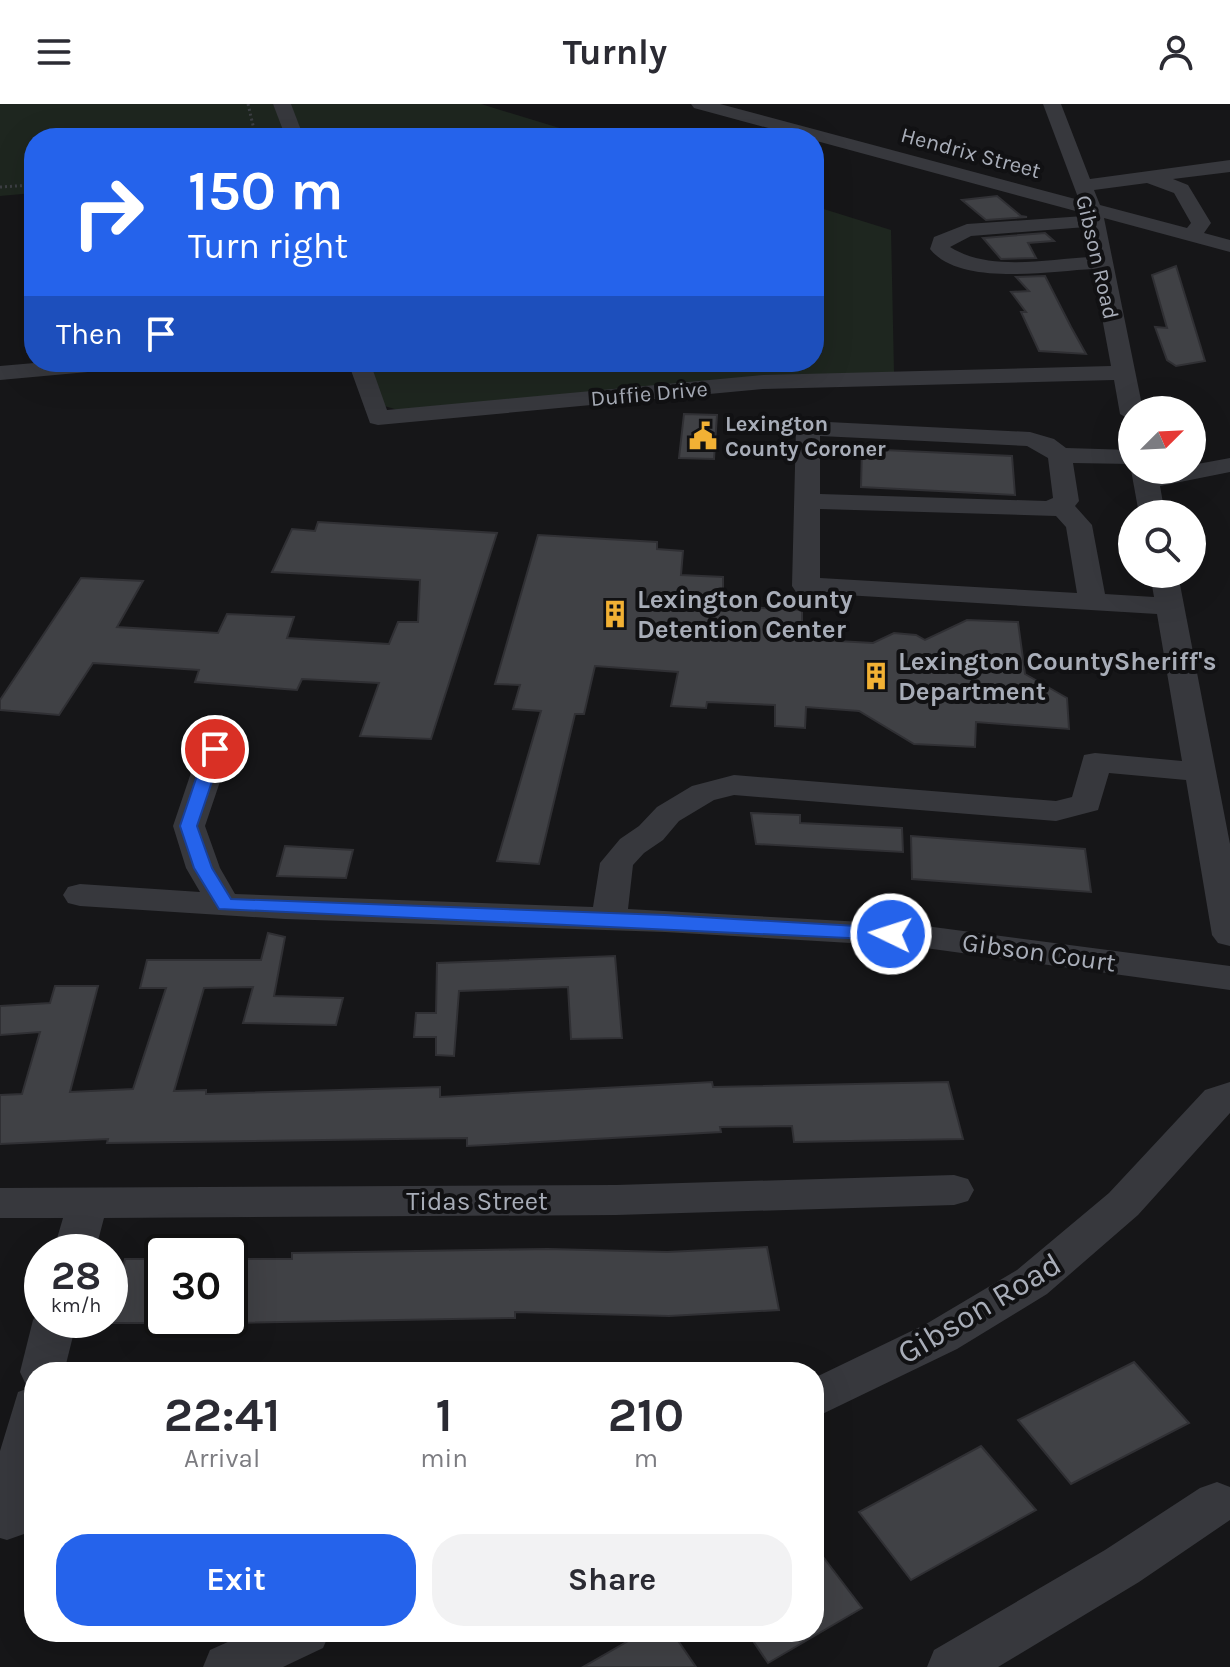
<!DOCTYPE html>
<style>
body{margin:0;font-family:Karla,sans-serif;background:#f2f2f3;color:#2b2b33;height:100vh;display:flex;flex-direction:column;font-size:30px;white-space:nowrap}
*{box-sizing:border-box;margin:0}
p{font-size:26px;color:#7c7c81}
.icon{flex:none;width:44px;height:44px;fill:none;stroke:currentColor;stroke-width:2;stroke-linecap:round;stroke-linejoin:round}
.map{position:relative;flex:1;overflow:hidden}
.drawer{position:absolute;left:24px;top:1258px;width:800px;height:280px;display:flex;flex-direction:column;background:#fff;border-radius:32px;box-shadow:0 8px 32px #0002}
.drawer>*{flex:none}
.top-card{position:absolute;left:24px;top:24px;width:800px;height:244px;border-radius:32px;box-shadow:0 8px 32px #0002;background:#2563eb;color:#fff;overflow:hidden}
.needle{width:52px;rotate:66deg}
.tools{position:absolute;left:1118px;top:292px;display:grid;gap:16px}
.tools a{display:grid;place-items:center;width:88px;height:88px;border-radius:50%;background:#fff;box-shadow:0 8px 32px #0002;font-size:40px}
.speed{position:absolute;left:24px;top:1130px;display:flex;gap:16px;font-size:40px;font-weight:700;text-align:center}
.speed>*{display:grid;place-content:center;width:104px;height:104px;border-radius:50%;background:#fff;box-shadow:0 8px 32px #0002;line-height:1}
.speed small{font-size:20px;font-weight:400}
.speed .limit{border:4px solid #111;border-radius:12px;background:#fff;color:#111}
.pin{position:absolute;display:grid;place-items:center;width:68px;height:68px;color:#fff;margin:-34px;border:4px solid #fff;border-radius:50%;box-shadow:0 2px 8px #0007}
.me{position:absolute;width:88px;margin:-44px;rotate:274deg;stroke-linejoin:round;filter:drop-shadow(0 0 6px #0008)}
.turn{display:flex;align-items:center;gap:28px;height:168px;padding:0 32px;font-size:36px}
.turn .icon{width:104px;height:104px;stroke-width:2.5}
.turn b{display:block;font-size:56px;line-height:68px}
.then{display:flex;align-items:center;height:76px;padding:0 32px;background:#0003;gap:16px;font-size:30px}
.eta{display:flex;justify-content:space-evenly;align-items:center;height:136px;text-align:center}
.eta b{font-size:48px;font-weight:700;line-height:56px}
.cta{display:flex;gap:16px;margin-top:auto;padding:16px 32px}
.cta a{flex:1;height:92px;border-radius:32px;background:#2563eb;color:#fff;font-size:32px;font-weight:700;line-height:92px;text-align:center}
.cta a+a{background:#f2f2f3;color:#2b2b33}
header{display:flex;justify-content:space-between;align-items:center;height:104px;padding:0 32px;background:#fff;font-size:36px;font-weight:700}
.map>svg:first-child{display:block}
.green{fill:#1e261f}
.building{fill:#404145;stroke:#303034;stroke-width:2}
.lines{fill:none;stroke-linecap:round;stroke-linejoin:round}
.path{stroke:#3d3f44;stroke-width:3;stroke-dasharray:2 3;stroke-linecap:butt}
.minor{fill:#37383d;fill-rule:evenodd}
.route{fill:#2563eb;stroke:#184099;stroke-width:2}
.labels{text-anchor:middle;stroke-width:8;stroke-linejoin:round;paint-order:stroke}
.far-street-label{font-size:22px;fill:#a8adb8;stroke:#111113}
.far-poi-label{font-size:22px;font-weight:bold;fill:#a8adb8;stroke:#111113;text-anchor:start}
.poi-label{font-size:26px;font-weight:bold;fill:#a8adb8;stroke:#111113;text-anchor:start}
.street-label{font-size:26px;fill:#a8adb8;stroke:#111113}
.near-street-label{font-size:32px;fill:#a8adb8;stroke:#111113}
</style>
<header><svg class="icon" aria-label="menu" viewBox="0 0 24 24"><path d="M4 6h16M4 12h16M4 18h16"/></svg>Turnly<svg class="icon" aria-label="person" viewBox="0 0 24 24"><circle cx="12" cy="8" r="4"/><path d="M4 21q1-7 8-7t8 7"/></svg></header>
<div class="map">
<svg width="1230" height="1563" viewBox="0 0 1230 1563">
<rect width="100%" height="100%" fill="#161618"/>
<!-- green -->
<g class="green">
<path d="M0,0H273L290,34H34V89L0,92Z"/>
<path d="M289,0H481L592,34H303Z"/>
<path d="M814,102L891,126L894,268L754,273L398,306L381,301L370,258H814Z"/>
</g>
<!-- building -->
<g class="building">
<path d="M997,92L1021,112L1027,113L986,116L962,96Z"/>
<path d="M1045,129L1054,137L1028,139L1036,154L1001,155L983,134Z"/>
<path d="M1176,162L1205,257L1176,262L1167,256L1155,223L1167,224L1152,171Z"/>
<path d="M1045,172L1071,223L1086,250L1039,247L1021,208H1026L1011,188L1029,187L1016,173Z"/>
<path d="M684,310L717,311L714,355L679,354Z"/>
<path d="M862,345L1012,352L1015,391L861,383Z"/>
<path d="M318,418L497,429L431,635L360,632L379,579L302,575L297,586L195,578L199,566L93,559L59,611L0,606V596L81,474L143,477L117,523L218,529L227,510L294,513L287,534L389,540L398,518H418L420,476L272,468L292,425L315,427Z"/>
<path d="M538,431L657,438V445L683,447L681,471L723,473V502L802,506V535L873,539L894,529L916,531L925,536L967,516L1018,518L1025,570L1067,594L1069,625L976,618L975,643L914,640L859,607L806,603L805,624L775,622V601L707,598L706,604L671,602L678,568L595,562L584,610H575L539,760L497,757L541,607L513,605L520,581L495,580Z"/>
<path d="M751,709L800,711V719L902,724L903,748L756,740Z"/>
<path d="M911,732L1085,745L1091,788L912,775Z"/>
<path d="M285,742L353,746L346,774L277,772Z"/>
<path d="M268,829L285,833L274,892L343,894L336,921L243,919L253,883L204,884L174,987L206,986V990L440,983V993L712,978L713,983L948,978L963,1035L794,1038L792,1022L720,1023L721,1028L467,1042V1034L107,1039L108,1035L0,1040V991L22,990L40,928L0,931V902L50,899L55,882H98L70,988L133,985L166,884H140L147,856H261Z"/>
<path d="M615,852L622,934L571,935L568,883L459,887L454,952L436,951V933H414L416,909H436L437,859Z"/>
<path d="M767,1143L779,1206L669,1212L515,1208V1214L230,1219V1155H292V1149L548,1145L667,1148Z"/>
<path d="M125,1155H162V1219H110Z"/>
<path d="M1134,1258L1189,1319L1071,1380L1018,1316Z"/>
<path d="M981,1342L1036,1406L911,1476L859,1408Z"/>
<path d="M814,1441L862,1504L768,1559L747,1528H814Z"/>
<path d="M644,1528H672L696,1563H583Z"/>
</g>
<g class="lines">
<!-- path -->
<g class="path">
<path d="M248,0L256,34"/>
<path d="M0,83L34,81"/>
</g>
<!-- minor -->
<g class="minor">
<path d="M273,0H291L304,34H286Z"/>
<path d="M691,0H720L1079,96L1043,0H1061L1090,75L1230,56V68L1173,75L1188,81L1211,119L1204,129L1230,136V148L1104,114L1143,306H1132V317L1120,310L1114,276L763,285L378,321L370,319L348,258H370L387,306L763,271L1111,262L1093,165C1051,167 960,183 930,145L934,133L967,120L1084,112L1083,109L694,4ZM1147,79L1174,89L1191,119L1187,124L1100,101L1094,86ZM1086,123L1091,153C1046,155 990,168 950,143L971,132Z"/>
<path d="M46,258H132L121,265L0,276V262Z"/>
<path d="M808,317L1030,328L1054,335L1066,344L1132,346V360L1073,359L1079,397L1075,402L1092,421L1105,490L1154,493L1150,470H1178L1230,740V842L1218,839L1212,831L1186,676L1109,669L1098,706L1056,717L734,691L714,696L679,717L663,736L644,749L633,761L628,805L918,821L1230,862V886L918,843L665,828L285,815L80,802L68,799L63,791L68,783L80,780L200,788L186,764L173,722L199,645L204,638H226L231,645L205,722L220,764L235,790L593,803L600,759L620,735L639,722L657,703L692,682L734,671L1056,697L1072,693L1084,651L1095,649L1182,657L1157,510L796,488L792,482L796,324ZM820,332L1027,342L1048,354L1053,394L1046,397L820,390ZM820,405L1056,412L1066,423L1077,489L820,474Z"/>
<path d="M1230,354V368L1160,382L1165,410H1139L1131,366L1132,365L1192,366V361Z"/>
<path d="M1230,978V1009L1138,1111L1047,1190L957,1245L814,1314V1274L926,1220L1017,1166L1109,1089L1205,986Z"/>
<path d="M954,1071L968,1075L974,1086L968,1097L954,1101L616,1111L104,1114L95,1148H53L63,1114H0V1084L616,1081Z"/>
<path d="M42,1203V1216H77L64,1268H34V1401L24,1430L7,1436L0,1434V1347L18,1288L32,1283L26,1281L20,1268L33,1216Z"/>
<path d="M1217,1378L1230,1383V1416L1139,1478L998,1563H927L934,1546L1105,1446L1200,1384Z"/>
<path d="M250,1528H330L323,1544L283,1563H203L210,1546Z"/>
</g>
</g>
<!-- route -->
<path class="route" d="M215,640L223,645L197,722L212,764L231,795L665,811L891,824L900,830L891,836L219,805L194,764L180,722L206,645Z"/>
<!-- icons -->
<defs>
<symbol id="civic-bare" viewBox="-9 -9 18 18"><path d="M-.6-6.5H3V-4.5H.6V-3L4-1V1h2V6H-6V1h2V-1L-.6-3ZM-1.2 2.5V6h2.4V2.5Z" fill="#f2b134" stroke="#111113" stroke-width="2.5" paint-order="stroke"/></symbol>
<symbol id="building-bare" viewBox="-9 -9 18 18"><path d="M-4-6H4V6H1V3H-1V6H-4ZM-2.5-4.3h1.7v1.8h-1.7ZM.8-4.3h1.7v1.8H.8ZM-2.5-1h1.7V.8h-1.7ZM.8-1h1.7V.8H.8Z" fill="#f2b134" stroke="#111113" stroke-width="2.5" paint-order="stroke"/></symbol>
</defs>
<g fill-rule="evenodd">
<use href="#civic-bare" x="683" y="312" width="40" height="40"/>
<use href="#building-bare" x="595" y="490" width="40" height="40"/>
<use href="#building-bare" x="856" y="552" width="40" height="40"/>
</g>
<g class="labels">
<!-- far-street labels -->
<g class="far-street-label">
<text transform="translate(971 48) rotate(15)" y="8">Hendrix Street</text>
<text transform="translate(1098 153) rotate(77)" y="8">Gibson Road</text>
<text transform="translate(649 289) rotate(-5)" y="8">Duffie Drive</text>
</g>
<!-- far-poi labels -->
<g class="far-poi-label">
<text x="725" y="327">Lexington<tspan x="725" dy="25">County Coroner</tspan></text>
</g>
<!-- poi labels -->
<g class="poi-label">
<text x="637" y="504">Lexington County<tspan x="637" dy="30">Detention Center</tspan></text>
<text x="898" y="566">Lexington CountySheriff's<tspan x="898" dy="30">Department</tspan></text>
</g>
<!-- street labels -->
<g class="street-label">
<text transform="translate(1039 848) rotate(8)" y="9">Gibson Court</text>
<text x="477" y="1106">Tidas Street</text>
</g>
<!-- near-street labels -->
<g class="near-street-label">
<text transform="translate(979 1204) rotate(-31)" y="11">Gibson Road</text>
</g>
</g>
</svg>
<div class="tools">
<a><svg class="needle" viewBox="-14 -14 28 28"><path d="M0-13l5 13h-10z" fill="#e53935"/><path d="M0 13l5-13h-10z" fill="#7c7c81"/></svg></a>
<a><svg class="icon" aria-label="search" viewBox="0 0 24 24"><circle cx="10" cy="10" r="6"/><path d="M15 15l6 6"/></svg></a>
</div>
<div class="speed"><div>28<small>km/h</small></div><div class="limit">30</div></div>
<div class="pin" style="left:215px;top:645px;background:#d93025"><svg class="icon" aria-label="arrive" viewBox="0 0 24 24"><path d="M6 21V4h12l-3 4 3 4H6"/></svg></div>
<svg class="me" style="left:891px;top:830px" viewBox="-20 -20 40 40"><circle r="17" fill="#2563eb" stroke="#fff" stroke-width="3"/><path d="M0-11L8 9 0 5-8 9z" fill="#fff"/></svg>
<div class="top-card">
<div class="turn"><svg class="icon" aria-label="right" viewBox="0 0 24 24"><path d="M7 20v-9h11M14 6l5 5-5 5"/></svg><div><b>150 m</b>Turn right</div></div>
<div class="then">Then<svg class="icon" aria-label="arrive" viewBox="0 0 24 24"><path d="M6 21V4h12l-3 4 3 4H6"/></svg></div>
</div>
<section class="drawer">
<div class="eta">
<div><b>22:41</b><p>Arrival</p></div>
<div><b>1</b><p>min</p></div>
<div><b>210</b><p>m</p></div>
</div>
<div class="cta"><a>Exit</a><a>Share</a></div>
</section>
</div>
